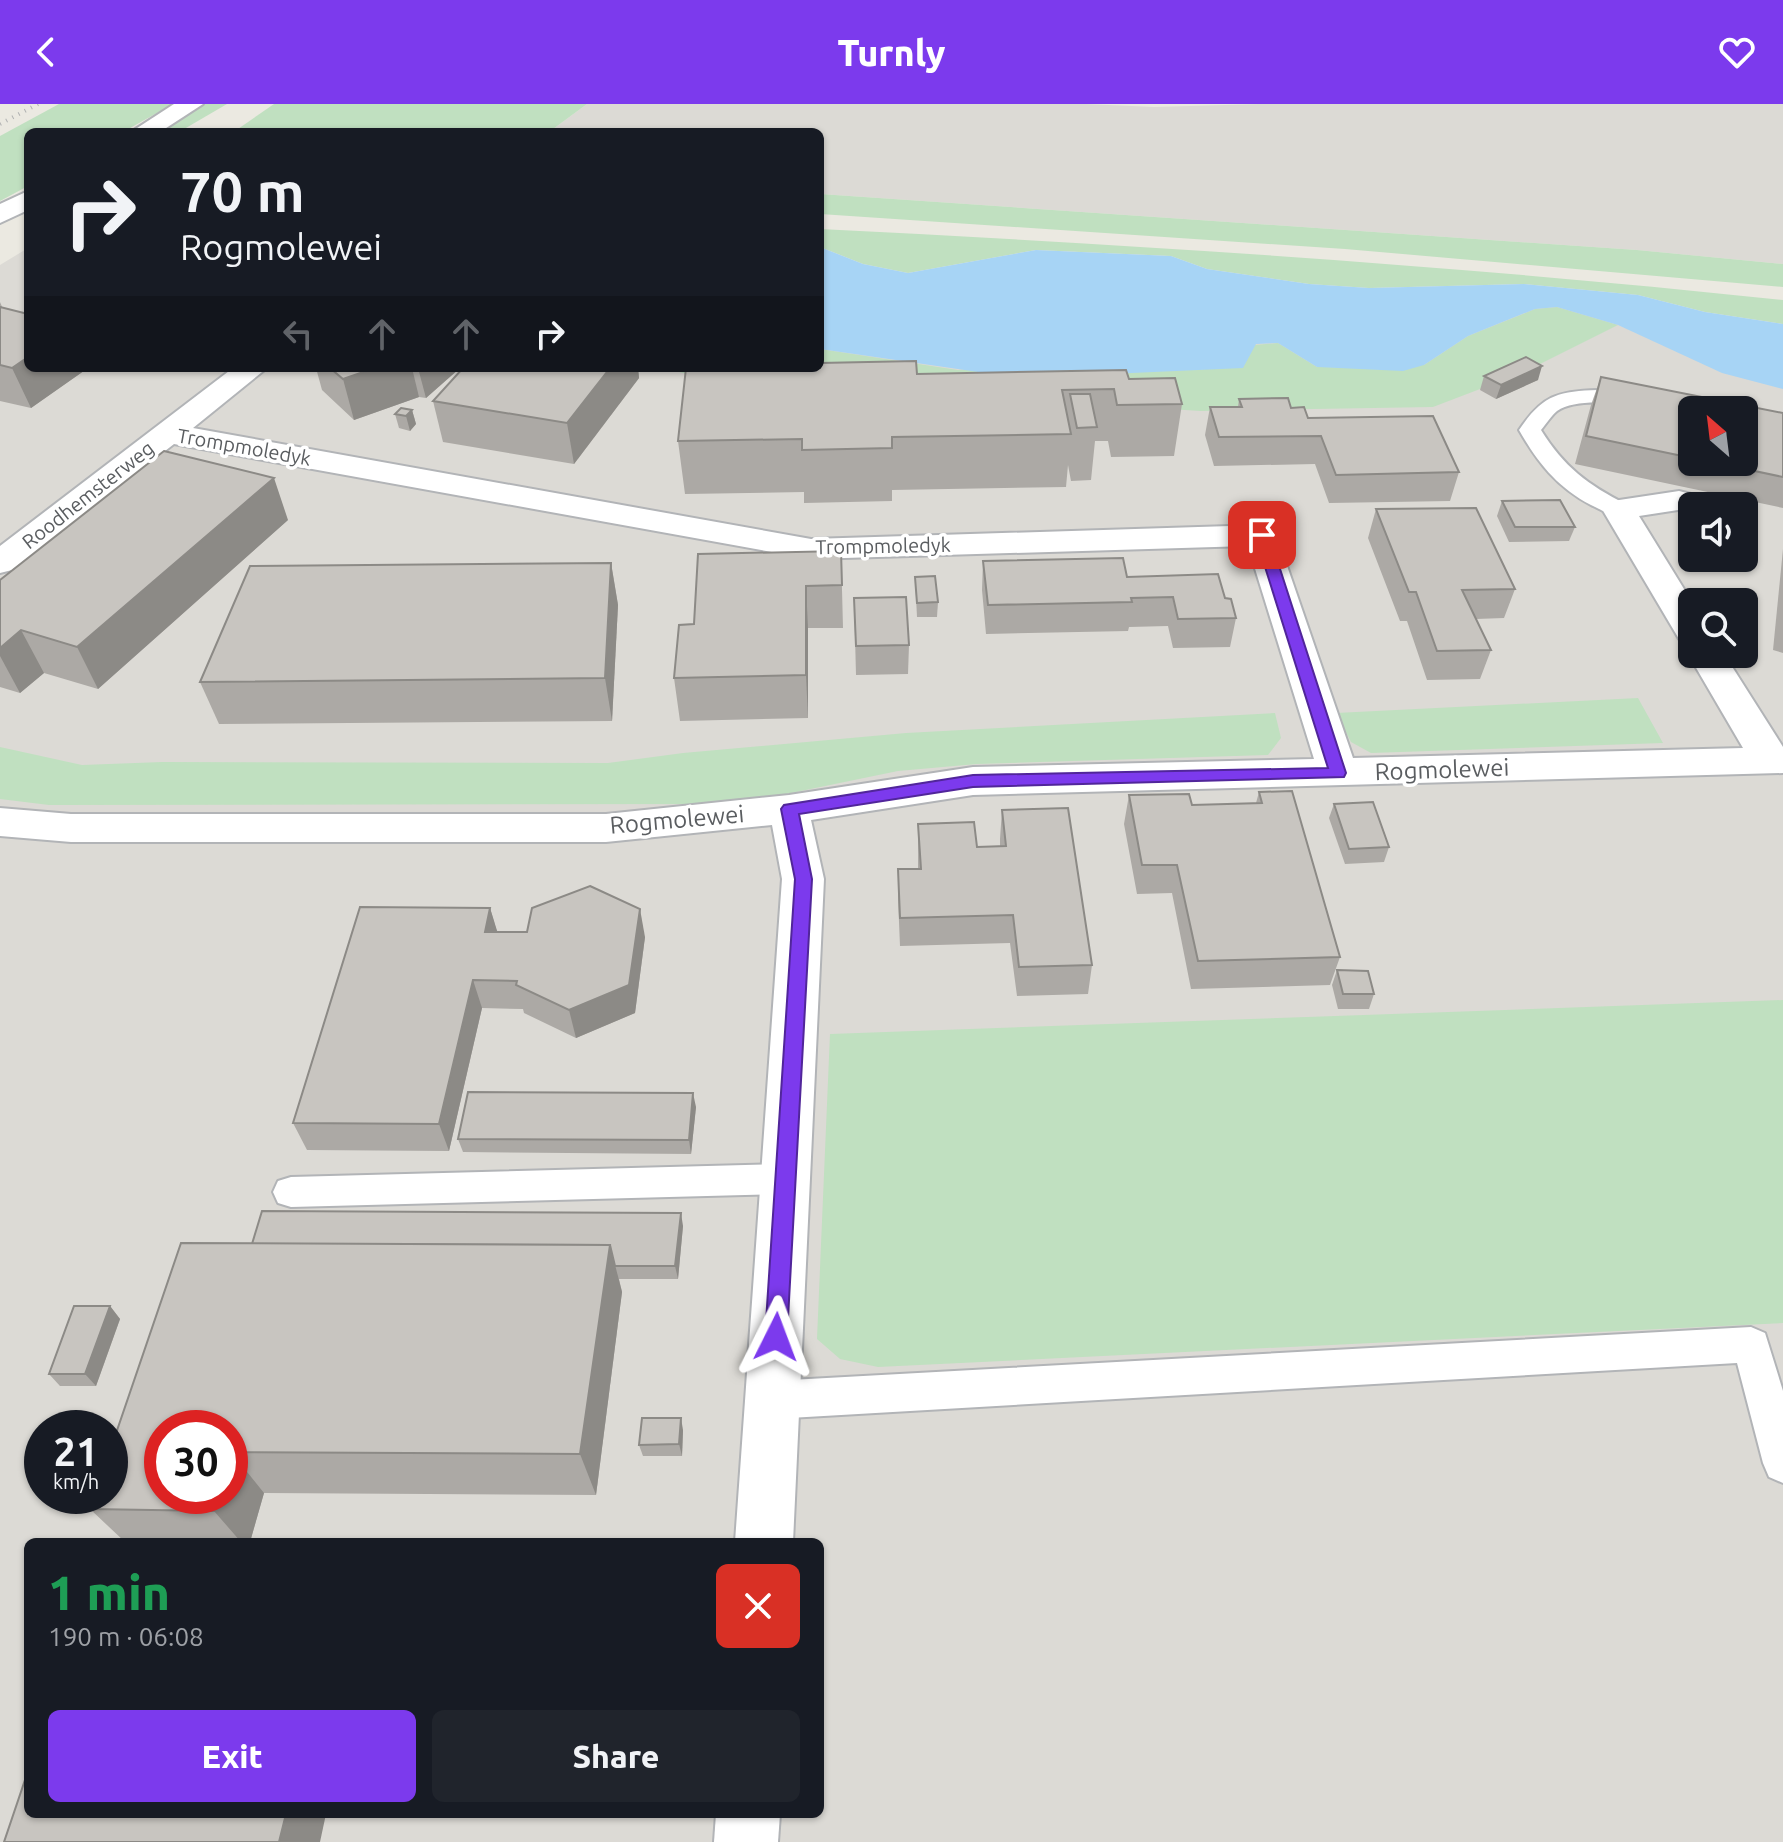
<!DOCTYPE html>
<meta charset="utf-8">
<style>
body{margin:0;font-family:Ubuntu,sans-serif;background:#20242c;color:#f1f3f6;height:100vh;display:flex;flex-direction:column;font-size:30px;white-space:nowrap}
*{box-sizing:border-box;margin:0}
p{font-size:26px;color:#9ea1a6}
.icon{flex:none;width:44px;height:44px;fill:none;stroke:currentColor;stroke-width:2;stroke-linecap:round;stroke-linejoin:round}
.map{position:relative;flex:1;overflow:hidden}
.drawer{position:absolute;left:24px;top:1434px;width:800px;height:280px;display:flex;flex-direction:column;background:#171b24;border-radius:12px;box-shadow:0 2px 6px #0004}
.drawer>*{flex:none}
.banner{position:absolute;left:24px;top:24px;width:800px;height:244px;border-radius:12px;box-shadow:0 2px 6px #0004;background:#171b24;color:#f1f3f6;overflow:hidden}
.needle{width:52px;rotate:332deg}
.tools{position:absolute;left:1678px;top:292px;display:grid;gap:16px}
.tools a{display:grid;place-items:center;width:80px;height:80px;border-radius:12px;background:#171b24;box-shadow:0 2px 6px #0004;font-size:40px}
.speed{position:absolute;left:24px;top:1306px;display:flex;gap:16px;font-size:40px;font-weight:700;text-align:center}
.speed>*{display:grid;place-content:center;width:104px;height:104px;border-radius:50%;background:#171b24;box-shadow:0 2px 6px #0004;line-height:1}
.speed small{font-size:20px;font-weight:400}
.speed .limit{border:12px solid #d22;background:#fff;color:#111}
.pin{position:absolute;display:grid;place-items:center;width:68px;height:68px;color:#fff;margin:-34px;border-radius:16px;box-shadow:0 4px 12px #0006}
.me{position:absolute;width:88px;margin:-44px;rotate:3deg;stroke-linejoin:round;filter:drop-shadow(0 0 6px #0008)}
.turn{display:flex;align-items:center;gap:28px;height:168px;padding:0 24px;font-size:36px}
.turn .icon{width:104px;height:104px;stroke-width:2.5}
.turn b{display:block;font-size:56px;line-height:68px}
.lanes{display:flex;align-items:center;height:76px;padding:0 24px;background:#0003;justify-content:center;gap:40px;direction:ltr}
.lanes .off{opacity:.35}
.round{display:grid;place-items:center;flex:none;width:84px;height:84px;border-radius:12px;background:#20242c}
.headline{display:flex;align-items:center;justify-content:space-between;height:136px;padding:0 24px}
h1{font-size:48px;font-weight:800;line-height:60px;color:#1e9e55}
.button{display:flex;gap:16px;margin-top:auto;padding:16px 24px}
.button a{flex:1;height:92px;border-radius:12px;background:#7c3aed;color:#fff;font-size:32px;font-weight:800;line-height:92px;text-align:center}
.button a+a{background:#20242c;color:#f1f3f6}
header{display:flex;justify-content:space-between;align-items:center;height:104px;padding:0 24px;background:#7c3aed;color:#fff;font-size:36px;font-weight:800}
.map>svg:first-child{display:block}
.industrial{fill:#dcdad5;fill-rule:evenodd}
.green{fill:#c0e0c0}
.water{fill:#a7d4f5}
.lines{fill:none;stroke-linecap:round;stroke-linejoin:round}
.service-casing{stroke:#b2b4b7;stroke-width:4}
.minor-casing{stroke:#b2b4b7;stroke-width:4}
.tertiary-casing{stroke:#b2b4b7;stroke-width:4}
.service{fill:#fff;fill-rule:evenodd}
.minor{fill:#fff;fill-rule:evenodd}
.tertiary{fill:#fff;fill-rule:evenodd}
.rail{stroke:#b1b2b2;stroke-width:4;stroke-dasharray:1 6;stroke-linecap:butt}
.wall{fill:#aca9a5;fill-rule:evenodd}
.shaded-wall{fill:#8c8a86}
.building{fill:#c8c5c0;stroke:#8c8a86;stroke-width:2}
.route{fill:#7c3aed;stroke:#51269a;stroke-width:2}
.labels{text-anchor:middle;stroke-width:7;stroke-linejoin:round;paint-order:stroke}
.far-street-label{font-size:20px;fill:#5a5d60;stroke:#fff}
.street-label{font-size:24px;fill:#5a5d60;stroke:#fff}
</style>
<header><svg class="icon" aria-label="back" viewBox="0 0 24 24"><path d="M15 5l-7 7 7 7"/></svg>Turnly<svg class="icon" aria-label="heart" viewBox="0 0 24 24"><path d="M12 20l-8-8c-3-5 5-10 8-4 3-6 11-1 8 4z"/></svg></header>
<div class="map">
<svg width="1783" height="1738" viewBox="0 0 1783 1738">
<rect width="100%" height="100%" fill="#ebe9e1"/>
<!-- industrial -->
<g class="industrial">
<path d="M587,0H1086L1154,3L1261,0H1783V160L1637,146L820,90V28H549Z"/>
<path d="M28,144V264H820V167L1555,193L1783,241V1738H0V161ZM1692,306H1744V358H1692ZM1692,402H1744V454H1692ZM1692,498H1744V550H1692ZM42,1324H110V1392H42ZM162,1324H230V1392H162ZM28,1438H820V1710H28Z"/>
</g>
<!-- green -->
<g class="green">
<path d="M59,0H173L123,28H28V82L0,97V32Z"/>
<path d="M205,0H227L179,28H159Z"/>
<path d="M274,0H587L549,28L235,27Z"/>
<path d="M820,90L1637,146L1783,160V183L1345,145L820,110Z"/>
<path d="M820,125C1142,141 1463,162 1783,196V220L1705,208L1638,191L1524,180L1369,184L1309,180L1207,165L1171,152L1036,146L908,169L863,160L820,143Z"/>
<path d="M1557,203L1618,221L1522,269L1433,303L1201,307L721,277L660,264H820V245L958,266L1278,239L1317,263L1424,261L1468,232L1535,205Z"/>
<path d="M1638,594L1663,639L1371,649L1351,638L1336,609Z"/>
<path d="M1275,609L1281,634L1268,651L977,660L898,667L738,700L49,701L0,695V643L82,661L162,658L608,659L683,649L906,629Z"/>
<path d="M1783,896V1219L878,1263L840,1255L817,1235L830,930Z"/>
</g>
<!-- water -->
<path class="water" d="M820,143L863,160L908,169L1036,146L1171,152L1207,165L1309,180L1369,184L1524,180L1638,191L1705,208L1783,220V285L1722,269L1618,221L1557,203L1535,205L1500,219L1468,232L1424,261L1403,267L1317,263L1278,239L1256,240L1243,264L1020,274L820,245Z"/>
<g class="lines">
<defs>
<g id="service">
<path d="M1598,286L1700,301L1703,306H1692V313C1660,306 1585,288 1557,307C1551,312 1546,320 1541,326C1564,363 1588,381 1626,400L1630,405L1626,410C1613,413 1603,407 1591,401C1557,383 1538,359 1519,326C1542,292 1557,287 1598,286Z"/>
<path d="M786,1060L799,1064L804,1075L799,1086L786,1090L291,1103L278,1099L273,1088L278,1077L291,1073Z"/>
<path d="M1751,1223L1765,1229L1783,1287V1379L1769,1373L1763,1359L1737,1259L772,1315L758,1309L752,1296L758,1283L772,1277Z"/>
</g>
<g id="minor">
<path d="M233,264H267L193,324L811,435L1262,421L1274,424L1353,654L1743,644L1688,550L1692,544V550H1724L1783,643V669L973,691L811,716L824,775L793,1438H735L782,775L772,721L606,738H71L0,732V704L71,710H606L789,691L973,663L1314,655L1248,442L811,455L174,340L12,466L0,469V442Z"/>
<path d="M1679,387L1691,390L1695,397L1691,404L1639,412L1692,498V538L1679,535L1602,405L1606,398Z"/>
<path d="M716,1710H780L778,1738H714Z"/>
</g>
<g id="tertiary">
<path d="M174,0H203L160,28H131Z"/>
<path d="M28,87V106L0,119V100Z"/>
</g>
</defs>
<!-- service casing -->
<use href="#service" class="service-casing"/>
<!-- minor casing -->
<use href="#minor" class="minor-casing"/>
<!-- tertiary casing -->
<use href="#tertiary" class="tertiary-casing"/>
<!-- service -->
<use href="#service" class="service"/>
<!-- minor -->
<use href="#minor" class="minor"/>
<!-- tertiary -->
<use href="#tertiary" class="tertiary"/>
<!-- rail -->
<path class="rail" d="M0,20L38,0"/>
</g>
<!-- wall -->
<g class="wall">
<path d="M0,198L28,264H88L31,304L0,297Z"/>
<path d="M316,264H460L426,294L419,293L354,316L322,286Z"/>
<path d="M463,264H638L639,274L574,360L443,338L433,297Z"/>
<path d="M917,270L1129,275L1182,300L1174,352L1111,353L1108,337H1095L1091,376L1071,377L1068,361L1066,383L892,386V397L804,399V388L685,390L678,337Z"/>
<path d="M1484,272L1538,276L1496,295L1480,286Z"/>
<path d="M1601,273L1783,309V404L1575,360L1591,301ZM1692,306L1744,358H1692Z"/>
<path d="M1239,295L1291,304L1308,314L1459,368L1450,397L1329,399L1315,360L1214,362L1205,331L1210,303H1238Z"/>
<path d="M412,306L416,320L410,327L399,324L395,310Z"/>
<path d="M1502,397L1575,423L1569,437L1509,438L1497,412Z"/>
<path d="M1376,405L1515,485L1504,514L1476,515L1491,546L1480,575L1427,576L1407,517H1400L1368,434Z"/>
<path d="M288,416L98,585L44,569L20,589L0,583V476Z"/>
<path d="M1783,445V549L1773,546Z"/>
<path d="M841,447L843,524H808V614L680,617L674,574L694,520Z"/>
<path d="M983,457L1127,473L1225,494L1236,514L1230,543L1173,544L1168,522L1129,523L1128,527L986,530L982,486Z"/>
<path d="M611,459L618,501L612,617L219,620L200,578Z"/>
<path d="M915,473L938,498L937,513H917Z"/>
<path d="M854,494L909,541L908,570L856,571Z"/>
<path d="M1259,688L1340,853L1330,881L1191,885L1172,789L1137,790L1124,720L1129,691L1192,701L1256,699Z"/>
<path d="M1334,700L1389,743L1384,758L1345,760L1329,714Z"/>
<path d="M1002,706L1092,861L1088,890L1017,892L1010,839L900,842L898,794V765H918V720L977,743L1000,742V735Z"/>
<path d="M490,804L497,828L645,833L635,909L576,934L524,909L523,905L482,904L449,1047L307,1046L293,1019Z"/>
<path d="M1337,866L1374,890L1369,905H1338L1332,881Z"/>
<path d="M696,1003L691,1050L463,1048L458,1035Z"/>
<path d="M683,1122L678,1175H619L622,1188L596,1391L264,1389L250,1438H125L90,1405L252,1140Z"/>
<path d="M110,1202L120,1215L96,1282H60L49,1270Z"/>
<path d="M683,1326L682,1352H643L639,1341Z"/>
</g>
<!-- shaded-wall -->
<g class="shaded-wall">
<path d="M28,253V264H88L31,304L12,264Z"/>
<path d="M1542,262L1538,276L1496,295L1501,281Z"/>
<path d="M375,264H412L419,293L354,316L343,275Z"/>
<path d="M418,264H460L426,294Z"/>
<path d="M610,264H638L639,274L574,360L567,319Z"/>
<path d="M412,306L416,320L410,327L406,312Z"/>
<path d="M274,374L288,416L98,585L77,543Z"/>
<path d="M611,459L618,501L612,617L605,574Z"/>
<path d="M806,482L808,524V614L806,571Z"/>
<path d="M21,526L44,569L20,589L0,552V544Z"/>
<path d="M490,804L499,833L485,828Z"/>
<path d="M640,805L645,833L635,909L576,934L569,906Z"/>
<path d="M473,876L482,904L449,1047L439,1020Z"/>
<path d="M693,989L696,1003L691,1050L689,1036Z"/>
<path d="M681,1109L683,1122L678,1175L675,1162Z"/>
<path d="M610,1141L622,1188L596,1391L580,1350Z"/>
<path d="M110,1202L120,1215L96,1282L85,1270Z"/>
<path d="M681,1314L683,1326L682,1352L679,1340Z"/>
<path d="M231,1348L264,1389L250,1438H241L214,1407L218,1392H230Z"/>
<path d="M286,1710H326L320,1738H279Z"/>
</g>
<!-- building -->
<g class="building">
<path d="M0,203L28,210V253L12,264L0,261Z"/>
<path d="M1526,253L1542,262L1501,281L1484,272Z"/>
<path d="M916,257L917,270L1126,266L1129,275L1175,274L1182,300L1117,301L1114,285L1062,286L1071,330L892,333V344L802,346V335L678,337L686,264H820V259Z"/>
<path d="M330,264H375L343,275Z"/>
<path d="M463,264H610L567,319L433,297Z"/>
<path d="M1601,273L1783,309V373L1712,358H1744V306H1692V354L1586,332Z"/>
<path d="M1070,290H1090L1097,323L1077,324Z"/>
<path d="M1288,294L1291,304L1304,303L1308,314L1433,312L1459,368L1336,371L1321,332L1219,333L1210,303H1242L1239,295Z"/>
<path d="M401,304L412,306L406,312L395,310Z"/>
<path d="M164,347L274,374L77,543L21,526L0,544V476Z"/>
<path d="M1560,396L1575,423H1515L1502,397Z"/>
<path d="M1476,404L1515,485L1462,486L1491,546L1437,547L1416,488H1409L1376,405Z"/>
<path d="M841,447L842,481L806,482V571L674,574L679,521L694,520L698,450Z"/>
<path d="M1123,454L1127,473L1218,470L1225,494L1231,495L1236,514L1178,515L1173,493L1131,494L1132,498L988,501L983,457Z"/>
<path d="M611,459L605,574L200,578L250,462Z"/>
<path d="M935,472L938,498L917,499L915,473Z"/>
<path d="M906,493L909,541L856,542L854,494Z"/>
<path d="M1292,687L1340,853L1198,857L1177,761H1142L1129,691L1189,690L1192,701L1262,699L1259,688Z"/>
<path d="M1373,698L1389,743L1349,745L1334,700Z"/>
<path d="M1068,704L1092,861L1019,863L1013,811L900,814L898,765H921L918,720L974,718L977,743L1006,742L1002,706Z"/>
<path d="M590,782L640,805L629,881L569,906L516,881L517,877L473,876L439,1020L293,1019L360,803L490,804L485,828H527L532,804Z"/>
<path d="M1337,866L1368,867L1374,890H1343Z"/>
<path d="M468,988L693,989L689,1036L458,1035Z"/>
<path d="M262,1107L681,1109L675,1162H615L610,1141L252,1140Z"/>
<path d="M181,1139L610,1141L580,1350L231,1348L230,1351V1324H162V1392H218L214,1407L90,1405L95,1392H110V1347Z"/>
<path d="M74,1202H110L85,1270H49Z"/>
<path d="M642,1314H681L679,1340L639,1341Z"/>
<path d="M28,1667V1710H286L279,1738H4Z"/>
</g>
<!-- route -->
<path class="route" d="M1262,427L1269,431L1346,669L1344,673L973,683L799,710L812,775L787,1233L784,1240L776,1243L769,1240L765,1233L795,775L781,705L784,701L973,671L1328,664L1255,431Z"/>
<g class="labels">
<!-- far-street labels -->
<g class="far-street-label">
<text transform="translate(244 343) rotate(10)" y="7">Trompmoledyk</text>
<text transform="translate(88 391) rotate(-38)" y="7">Roodhemsterweg</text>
<text transform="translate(883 442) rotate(-1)" y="7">Trompmoledyk</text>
</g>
<!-- street labels -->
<g class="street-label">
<text transform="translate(1442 666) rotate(-2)" y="8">Rogmolewei</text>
<text transform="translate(677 716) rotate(-5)" y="8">Rogmolewei</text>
</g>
</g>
</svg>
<div class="tools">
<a><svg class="needle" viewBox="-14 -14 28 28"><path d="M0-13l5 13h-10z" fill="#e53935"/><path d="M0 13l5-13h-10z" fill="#9ea1a6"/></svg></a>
<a><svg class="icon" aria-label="sound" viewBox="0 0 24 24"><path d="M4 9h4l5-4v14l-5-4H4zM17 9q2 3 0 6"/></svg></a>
<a><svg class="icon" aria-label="search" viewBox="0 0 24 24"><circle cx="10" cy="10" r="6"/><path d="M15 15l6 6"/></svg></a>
</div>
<div class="speed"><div>21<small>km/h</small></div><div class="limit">30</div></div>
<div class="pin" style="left:1262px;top:431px;background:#d93025"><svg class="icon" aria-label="arrive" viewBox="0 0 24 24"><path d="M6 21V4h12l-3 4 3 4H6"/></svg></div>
<svg class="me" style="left:776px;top:1233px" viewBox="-20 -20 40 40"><path d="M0-17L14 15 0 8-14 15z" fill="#7c3aed" stroke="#fff" stroke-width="4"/></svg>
<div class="banner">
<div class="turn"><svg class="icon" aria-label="right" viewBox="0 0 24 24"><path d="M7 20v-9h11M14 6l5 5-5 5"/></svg><div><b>70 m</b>Rogmolewei</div></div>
<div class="lanes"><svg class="icon off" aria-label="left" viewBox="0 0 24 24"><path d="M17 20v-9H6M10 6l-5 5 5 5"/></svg><svg class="icon off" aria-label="ahead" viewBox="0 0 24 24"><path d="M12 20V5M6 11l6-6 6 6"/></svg><svg class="icon off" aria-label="ahead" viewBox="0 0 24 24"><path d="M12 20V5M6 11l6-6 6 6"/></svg><svg class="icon" aria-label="right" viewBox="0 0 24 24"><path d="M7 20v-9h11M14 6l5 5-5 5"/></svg></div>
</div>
<section class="drawer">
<div class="headline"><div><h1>1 min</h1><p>190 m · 06:08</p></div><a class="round" style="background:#d93025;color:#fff"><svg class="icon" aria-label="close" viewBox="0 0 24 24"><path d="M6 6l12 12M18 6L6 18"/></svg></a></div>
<div class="button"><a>Exit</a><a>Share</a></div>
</section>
</div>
